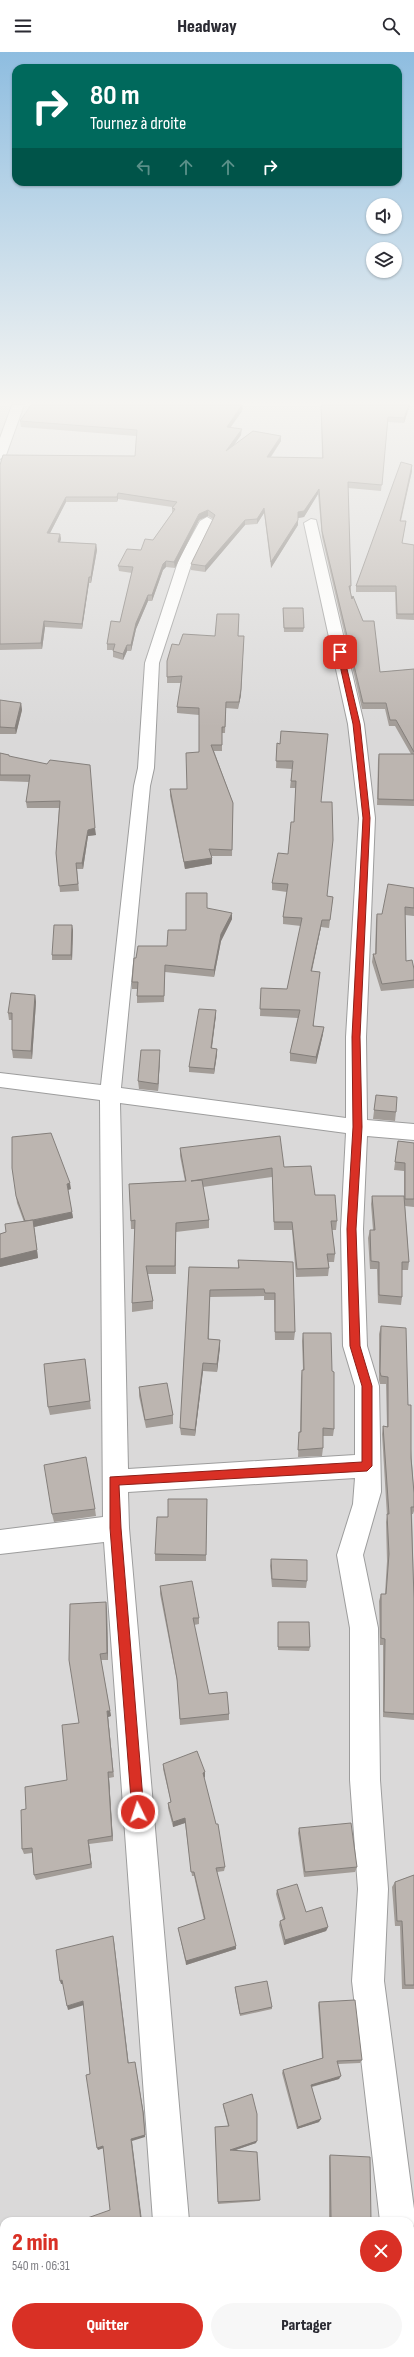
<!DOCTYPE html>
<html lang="fr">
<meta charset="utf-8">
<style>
body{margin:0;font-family:"Sofia Sans Condensed",sans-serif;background:#f7f7f7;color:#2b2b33;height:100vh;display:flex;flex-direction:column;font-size:15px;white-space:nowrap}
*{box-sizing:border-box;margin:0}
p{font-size:13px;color:#7c7c81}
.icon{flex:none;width:22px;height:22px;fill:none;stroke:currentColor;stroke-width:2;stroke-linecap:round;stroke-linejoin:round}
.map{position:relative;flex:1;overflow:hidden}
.drawer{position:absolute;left:0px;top:2165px;width:414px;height:140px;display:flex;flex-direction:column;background:#fff;border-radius:12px 12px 0 0;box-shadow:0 1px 3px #0004}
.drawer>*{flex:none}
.guide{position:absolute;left:12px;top:12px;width:390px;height:122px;border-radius:12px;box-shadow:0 1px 3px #0004;background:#00695c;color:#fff;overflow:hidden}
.tools{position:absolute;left:366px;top:146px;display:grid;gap:8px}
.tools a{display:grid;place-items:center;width:36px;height:36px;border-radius:50%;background:#fff;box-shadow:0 1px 3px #0004;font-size:20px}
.pin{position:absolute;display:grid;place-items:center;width:34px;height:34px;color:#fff;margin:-17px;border-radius:8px;box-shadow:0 2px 6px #0006}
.me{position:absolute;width:44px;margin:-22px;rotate:356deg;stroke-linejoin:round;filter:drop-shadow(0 0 3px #0008)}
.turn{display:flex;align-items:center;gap:14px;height:84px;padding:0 12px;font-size:18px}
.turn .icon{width:52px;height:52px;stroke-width:2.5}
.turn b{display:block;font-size:28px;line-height:34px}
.lanes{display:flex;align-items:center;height:38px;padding:0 12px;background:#0003;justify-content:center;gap:20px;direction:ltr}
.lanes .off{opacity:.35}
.round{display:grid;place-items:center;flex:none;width:42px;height:42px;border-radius:21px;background:#f7f7f7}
.summary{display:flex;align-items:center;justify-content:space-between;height:68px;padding:0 12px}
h1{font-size:24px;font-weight:800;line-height:30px;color:#d93025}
.button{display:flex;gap:8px;margin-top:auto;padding:8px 12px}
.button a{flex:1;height:46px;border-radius:24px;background:#d93025;color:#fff;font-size:16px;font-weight:800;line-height:46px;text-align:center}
.button a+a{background:#f7f7f7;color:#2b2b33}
header{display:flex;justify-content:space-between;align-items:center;height:52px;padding:0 12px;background:#fff;font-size:18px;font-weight:800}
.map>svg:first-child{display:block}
.residential{fill:#dad9d9;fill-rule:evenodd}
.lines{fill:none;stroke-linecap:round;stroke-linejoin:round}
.street-casing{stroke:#9d9d9d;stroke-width:2}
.street{fill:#fff;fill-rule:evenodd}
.wall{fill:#a29c97}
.shaded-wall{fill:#847f7b}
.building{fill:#bcb5b0;stroke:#847f7b}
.route{fill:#d93025;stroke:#8d1f18}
</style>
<header><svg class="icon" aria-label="menu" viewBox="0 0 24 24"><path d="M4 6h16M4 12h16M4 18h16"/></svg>Headway<svg class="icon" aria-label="search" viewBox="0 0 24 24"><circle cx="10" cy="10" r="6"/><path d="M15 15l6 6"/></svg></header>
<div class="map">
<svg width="414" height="2305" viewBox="0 0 414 2305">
<rect width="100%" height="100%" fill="#ece9e3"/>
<!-- residential -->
<path class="residential" d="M0,353H414V2305H0ZM4,2169H410V2301H4Z"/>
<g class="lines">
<defs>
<g id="street">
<path d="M12,353H24L6,403L0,407V386Z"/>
<path d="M207,465L214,469L193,507L159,611L154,716L150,734L121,1036L346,1066V985L359,766L348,672L304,471L311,467L316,468L364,672L375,766L366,985L367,1068L414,1072V1088L367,1084L363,1177L367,1294L379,1334L381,1440L363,1503L378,1576L380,1728L388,1837L384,1929L414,2157V2173L410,2182V2169H380L352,1929L358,1837L350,1728V1576L337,1503L353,1452L355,1426L128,1440L129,1476L189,2169H153L104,1490L0,1502V1478L103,1465L100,1048L0,1035V1021L101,1033L134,734L138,716L145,611L179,507L200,469ZM120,1051L346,1081L341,1177L343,1294L355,1334V1403L128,1417Z"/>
<path d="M410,2235L414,2236V2288L410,2287Z"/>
<path d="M163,2301H199L201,2305H163Z"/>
</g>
</defs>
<!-- street casing -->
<use href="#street" class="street-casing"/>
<!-- street -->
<use href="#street" class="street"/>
</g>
<!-- wall -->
<g class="wall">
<path d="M31,353H243L242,359L231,375L241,383L234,393L281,384V389L271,405L322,406L321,353H410L404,371L388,370L381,439L348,436L351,534V540H350L352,547L380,620L414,617V754L377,753L378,708L379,702H411L395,674H389L385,657H362L322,485L318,442L304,465L298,466V473L271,516L264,461L257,472L245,473L205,520L191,518V512L213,467L208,464L199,468L175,516L166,515L163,518L152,549H148L136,577L131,599H127L123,608L113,605V598H107V592L120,570L132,521L119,519L118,514L141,498L153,488L172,461V455L118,447L117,450H66L50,481L60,482L61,487L60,490L96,492L97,498L91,531H89L82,577L45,575L42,597L0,598V413L135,404L136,384L21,375L20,369Z"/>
<path d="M412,413V419L401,469L402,491L414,493V568L396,567L395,540H356V534Z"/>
<path d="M283,556L304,576L303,580H284Z"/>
<path d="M215,584H239L241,643L238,657L226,656L225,681H222V699H214L233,751L232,804H211L212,812L185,817L170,744V737H187L199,700V663L177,661V655L181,631H167V609L179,593Z"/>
<path d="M0,648L21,651L22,658L16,682H0Z"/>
<path d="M277,691L280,692L321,750L327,844L333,845L329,876L321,875L312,919L314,974L323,982L316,1012L290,1009V1001L298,966L260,964L261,936L287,937L301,874L283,872V865L287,840L272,838V831L288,802L294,770L296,736H290L292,717L276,716Z"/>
<path d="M0,701L9,703V705L47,712L96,783L88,784L83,817H77L79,839L60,840L56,801L59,756H27L26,750L29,730L0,729Z"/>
<path d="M414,836V864L405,863L406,909L414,917V936L381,939L372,910L373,902H375L376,869L377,862H382Z"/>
<path d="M207,856L232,867L221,889L214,925L165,920L164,950L137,951V937H132V930L136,906L167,894L186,878Z"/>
<path d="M73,878L72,908H52V903Z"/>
<path d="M35,943L36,950L32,1007L13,1006L12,998V968H9L8,961Z"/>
<path d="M216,963L212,996L217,997V1002L214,1022L189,1020V1015Z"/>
<path d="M160,1005L158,1039L139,1037L138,1029Z"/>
<path d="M376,1043L396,1060L395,1069L373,1067Z"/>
<path d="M398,1089L414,1091V1155L405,1154L409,1210L408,1218H402V1245L401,1253L378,1251L377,1217H370L368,1186L370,1178H373L371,1152L372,1144H404V1119L394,1118Z"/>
<path d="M180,1096L284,1115L315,1143L337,1169L336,1178H332L335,1202L334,1210H328L329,1216L328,1224L296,1225L292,1178H274L272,1125L203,1135L209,1168V1176L176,1180V1222H148L153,1249V1257L132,1260V1251L135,1177H131L129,1132L185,1129L180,1104Z"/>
<path d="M71,1137L68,1138L73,1166L34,1175L38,1206L0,1215V1182L6,1180L24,1170L17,1151L16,1144Z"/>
<path d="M238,1208L293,1210L295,1280L294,1288H275L274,1248H264V1244L210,1245L209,1287L220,1288V1295L217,1320L203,1319L195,1384L181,1383L180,1376L189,1215L238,1216Z"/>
<path d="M381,1274L408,1353L414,1441V1459L413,1462H412L414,1546V1668L383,1665V1593H380L379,1549L381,1542H385L387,1509L386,1470L387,1464L382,1382L383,1374L387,1375L386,1332H380L379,1328V1282Z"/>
<path d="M303,1281L334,1377L333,1384H323V1396L322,1404L298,1405L299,1380H300L301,1326L302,1318H303L302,1289Z"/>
<path d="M85,1307L91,1357L50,1363L48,1355Z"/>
<path d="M139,1335L173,1363V1372L146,1376L139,1344Z"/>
<path d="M207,1447L206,1509H155V1502L168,1465Z"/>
<path d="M95,1457L96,1464L54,1470L52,1462Z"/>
<path d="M271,1507L307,1529L306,1536L272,1535L270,1514Z"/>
<path d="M160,1534L199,1566V1572L194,1573L209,1642L229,1662V1668L180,1673L178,1634L160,1542Z"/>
<path d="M107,1557L108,1608H101L111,1664L108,1665L114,1725L109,1726L113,1789L89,1792L92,1816L36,1828L34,1823L32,1801L24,1802L22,1797L26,1757L67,1728L79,1671Z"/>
<path d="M278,1570L310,1595L309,1599L278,1598Z"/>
<path d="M163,1712L205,1720V1725L204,1726L225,1815L224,1819L217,1820L236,1897L186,1913L179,1880L178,1876L204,1868L194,1824H192L185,1771L173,1775L168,1756V1751L171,1750L163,1717Z"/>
<path d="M299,1776L357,1815L355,1820L304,1825L298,1781Z"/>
<path d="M414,1823V1937H402L400,1874H395L392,1835L395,1830Z"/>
<path d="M277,1838L306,1860L328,1875L326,1879L284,1893L279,1873L280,1869L283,1867L276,1842Z"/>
<path d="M235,1935L272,1955V1957L240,1964L235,1937Z"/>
<path d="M319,1950L362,2008L360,2011L338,2012L339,2027L312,2035L319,2070L297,2077L282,2021L283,2018L322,2006L318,1953Z"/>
<path d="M223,2052L256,2091L235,2098L260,2148L259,2149L218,2152L215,2075L228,2074L223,2054Z"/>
<path d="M330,2103L371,2169H345V2168L329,2167V2105Z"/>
<path d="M337,2301H378V2305H338Z"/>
</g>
<!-- shaded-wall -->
<g class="shaded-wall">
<path d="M242,353H243L242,359L227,380V375Z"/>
<path d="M409,353H410L404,371V366Z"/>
<path d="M242,377L241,383L226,404V399Z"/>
<path d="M281,384V389L267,410V405Z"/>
<path d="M412,413V419L399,474L400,469Z"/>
<path d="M319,437L318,442L304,465L298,466V460Z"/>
<path d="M118,441V447L117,450V445Z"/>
<path d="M66,445V450L47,487V481Z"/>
<path d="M264,456V461L257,472V467Z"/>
<path d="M208,458V464L199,468L175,516L174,510L199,462Z"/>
<path d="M245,468V473L205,520V514Z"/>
<path d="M298,468V473L271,516V510Z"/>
<path d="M60,482L61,487L58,496V490Z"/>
<path d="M96,492L97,498L91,531V525Z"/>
<path d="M166,509V515L163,518L152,549V543L163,512Z"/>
<path d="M89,525V531L82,577V572Z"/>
<path d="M148,543V549L136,577L131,599V593L136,571Z"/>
<path d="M44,569L45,575L42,597L41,591Z"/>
<path d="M244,584L241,643L238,657L239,650Z"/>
<path d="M127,593V599L123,608V602Z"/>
<path d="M21,651L22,658L16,682L15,676Z"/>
<path d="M95,776L96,783L88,784L83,817L82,811L88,778Z"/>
<path d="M212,806V812L185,817L184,810Z"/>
<path d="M232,861V867L221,889L214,925V918L221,882Z"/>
<path d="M322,868L321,875L310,926L311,919Z"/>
<path d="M72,873L73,878L72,908L71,903Z"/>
<path d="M35,943L36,950L32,1007L31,999Z"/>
<path d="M216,958V963L211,1001V996Z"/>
<path d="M324,975L323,982L316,1012V1005Z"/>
<path d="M217,997V1002L214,1022V1017Z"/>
<path d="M160,998V1005L158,1039V1032Z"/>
<path d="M70,1131L71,1137L68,1138L67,1132Z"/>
<path d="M72,1160L73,1166L34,1175L38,1206L0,1215V1207L26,1170Z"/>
<path d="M220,1288V1295L217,1320V1312Z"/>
<path d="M203,1311V1319L195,1384V1378Z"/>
<path d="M106,1550L107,1557L108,1608L107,1601Z"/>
<path d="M107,1659H110L111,1664L108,1665L114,1725Z"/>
<path d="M108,1720L109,1726L113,1789L112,1784Z"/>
<path d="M205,1720V1725L203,1726V1721Z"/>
<path d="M185,1766V1771L173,1775V1770Z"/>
<path d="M88,1788L89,1792L92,1816L91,1812Z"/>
<path d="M328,1875L326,1879L284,1893L285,1888Z"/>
<path d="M113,1884L114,1889L129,2014L128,2011Z"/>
<path d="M236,1894V1897L186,1913V1909Z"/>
<path d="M62,1928L64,1932H61L60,1929Z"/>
<path d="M83,1949L84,1953L68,1958L67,1954Z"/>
<path d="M135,2010L144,2063L145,2085L132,2089L142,2169H141L131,2087Z"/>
<path d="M341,2024L339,2027L310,2035L311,2033Z"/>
<path d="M321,2067L319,2070L297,2077L298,2075Z"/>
<path d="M257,2089L256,2091L230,2100V2098Z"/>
<path d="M103,2094L104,2096L98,2098L97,2096Z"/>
</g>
<!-- building -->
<g class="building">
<path d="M31,353H242L227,375L242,377L226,399L253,379L281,384L267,405L323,406L321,353H409L404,366L388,365L382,433L348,430L351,534H349L352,547L353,544L363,569H374L380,620L414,617V700L396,668H390L386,651H363L322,479L319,437L304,459L298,460V468L271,510L264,456L257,467L245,468L205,514L191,512L215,463L208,458L199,462L174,510L166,509L163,512L152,543H148L136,571L131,593H127L123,602L113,599L115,592H107L111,569L120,570L133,515L118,514L127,497L141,498L145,487L153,488L175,457L172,456L177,450L118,441L117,445H66L47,481L60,482L58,490L96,492L91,525H89L82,572L44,569L41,591L0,592V413L3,403L135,404L137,378L20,369Z"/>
<path d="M401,410L412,413L400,469H406L402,491L414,493V562H397L396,534H356Z"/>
<path d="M283,556H303L304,576H284Z"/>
<path d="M217,562H239L238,584H244L241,637L239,650H226L225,675H222V693H211L233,751L232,798L209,797L212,806L184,810L170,737H187L186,701L199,700V656L177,655L182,624L167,625V609L172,592L179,593L183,582L215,584Z"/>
<path d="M0,648L21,651L15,676L0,675Z"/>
<path d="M281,679L328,682L321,750H332L333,788L327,844L333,845L330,868H322L311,919L320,920L313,974L324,975L316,1005L290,1001L300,958L260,957L261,936L287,937L302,866L283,865L288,832L272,831L278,801L288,802L291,770H294L296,729H291L293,709H276L277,691L280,692Z"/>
<path d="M0,701L9,703V704L47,712L50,708L90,713L95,776L88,778L82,811H76L78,832L59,834L56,801L60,749L26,750L30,723H0Z"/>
<path d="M379,702H414V748L378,747Z"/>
<path d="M388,832L414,836V856L405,855L406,909L412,908L414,917V928L382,932L373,902H376L377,862H382Z"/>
<path d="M186,841H207V856L232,861L221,882L214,918L165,913L164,944H137L138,930H132L134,906H136L138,894H167L168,878H186Z"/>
<path d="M54,873H72L71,903H52Z"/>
<path d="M11,941L35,943L31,999L12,998V961H8Z"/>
<path d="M199,957L216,958L211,996L217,997L214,1017L189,1015Z"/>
<path d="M141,998H160L158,1032L138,1029Z"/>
<path d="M376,1043L397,1045L396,1060L374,1058Z"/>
<path d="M51,1081L70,1131L67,1132L72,1160L33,1168L25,1169L16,1144L12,1116V1085Z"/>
<path d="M280,1084L284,1115L311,1114L315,1143H335L337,1169H331L335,1202H327L329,1216L297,1217L292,1170H274L272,1116L191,1129L202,1128L209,1168L176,1171L175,1214H146L153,1249L132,1251L135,1168L131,1169L129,1132L186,1129L180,1096Z"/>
<path d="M398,1089L414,1091V1147H405V1111L395,1110Z"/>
<path d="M372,1144H404L409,1210H402V1245L379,1243V1210L371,1209L370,1178H375Z"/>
<path d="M33,1168L37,1198L0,1207V1182L6,1180L5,1172Z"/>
<path d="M238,1208L293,1210L295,1280H275V1241H265L264,1237L210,1238L208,1287L220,1288L217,1312L203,1311L195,1378L180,1376L189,1215L239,1216Z"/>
<path d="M381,1274L406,1276L408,1353H411V1406L414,1441V1455H411L414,1546V1662L384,1660L385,1587L381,1586V1542H386L389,1502L387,1462H389L383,1374L388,1375V1325L381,1324L380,1320Z"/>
<path d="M303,1281H331L332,1319L334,1320V1377L323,1376V1396L298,1398L299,1380H301L302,1318H304Z"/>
<path d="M85,1307L90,1349L48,1355L44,1312Z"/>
<path d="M167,1331L173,1363L145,1368L139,1335Z"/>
<path d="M86,1405L95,1457L52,1462L44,1413Z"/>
<path d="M168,1447H207L206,1503L155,1502L157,1465H168Z"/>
<path d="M271,1507L307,1508V1529L272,1527Z"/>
<path d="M192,1529L199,1566H193L209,1642L227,1640L229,1662L180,1667L177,1627L160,1534Z"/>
<path d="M106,1550L107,1601L100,1602L110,1659H107L113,1720H108L112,1784L88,1788L91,1812L34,1823L32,1796L22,1797L21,1758L26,1757L25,1735L67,1728L62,1673L79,1671L69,1608L70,1552Z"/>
<path d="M278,1570H309L310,1595H278Z"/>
<path d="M197,1699L205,1720L203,1721L216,1772H218L225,1815L216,1816L236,1894L186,1909L178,1876L205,1867L194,1820H191L185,1766L173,1770L168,1751L171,1750L163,1712Z"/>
<path d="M351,1771L357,1815L305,1820L299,1776Z"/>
<path d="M414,1823V1933H405L402,1869H397L395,1830Z"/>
<path d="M297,1832L306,1860L322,1855L328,1875L285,1888L280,1869L285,1867L277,1838Z"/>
<path d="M113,1884L128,2011L135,2010L143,2060L145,2083L131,2087L141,2169H79L110,2158L103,2094L97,2096L86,2023L90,2022L83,1949L67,1954L62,1928L60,1929L56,1898Z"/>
<path d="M267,1929L272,1955L240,1962L235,1935Z"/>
<path d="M355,1948L362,2008L337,2009L341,2024L311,2033L321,2067L298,2075L283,2018L323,2006L319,1950Z"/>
<path d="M252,2042L257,2062V2089L230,2098L257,2100L260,2148L218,2150L215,2075L229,2074L223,2052Z"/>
<path d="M330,2103L370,2105L371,2169H346V2167L331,2166Z"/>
<path d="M75,2301H161V2305H76Z"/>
<rect x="229" y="2301" width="40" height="4"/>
<path d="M339,2301H378V2305H340Z"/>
</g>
<!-- sky -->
<linearGradient id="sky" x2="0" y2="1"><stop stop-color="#8ebde0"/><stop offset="0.52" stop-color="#f6f5f2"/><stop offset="1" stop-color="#f6f5f2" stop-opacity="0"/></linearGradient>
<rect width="414" height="675" fill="url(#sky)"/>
<!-- route -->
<path class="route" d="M340,598L343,600L360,672L370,766L360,985L362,1075L356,1177L360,1294L372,1334V1414L367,1419L119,1433L121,1476L144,1760L142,1764L138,1766L134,1764L132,1760L110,1476V1425L362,1410V1334L350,1294L347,1177L353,1075L352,985L363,766L353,672L337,600Z"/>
</svg>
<div class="tools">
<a><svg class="icon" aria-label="sound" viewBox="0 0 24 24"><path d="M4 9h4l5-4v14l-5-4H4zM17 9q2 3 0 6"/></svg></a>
<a><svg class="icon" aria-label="layers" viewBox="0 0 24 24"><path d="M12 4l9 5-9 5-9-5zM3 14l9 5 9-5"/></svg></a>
</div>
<div class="pin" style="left:340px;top:600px;background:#d93025"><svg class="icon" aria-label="arrive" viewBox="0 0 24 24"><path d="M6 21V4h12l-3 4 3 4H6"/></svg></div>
<svg class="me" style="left:138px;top:1760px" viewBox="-20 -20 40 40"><circle r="17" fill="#d93025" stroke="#fff" stroke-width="3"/><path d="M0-11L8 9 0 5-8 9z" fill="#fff"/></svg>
<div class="guide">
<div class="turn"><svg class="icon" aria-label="right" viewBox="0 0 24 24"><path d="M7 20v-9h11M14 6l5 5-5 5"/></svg><div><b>80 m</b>Tournez à droite</div></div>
<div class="lanes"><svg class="icon off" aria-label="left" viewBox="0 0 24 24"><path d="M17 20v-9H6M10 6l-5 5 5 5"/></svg><svg class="icon off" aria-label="ahead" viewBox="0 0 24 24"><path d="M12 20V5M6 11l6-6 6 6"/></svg><svg class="icon off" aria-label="ahead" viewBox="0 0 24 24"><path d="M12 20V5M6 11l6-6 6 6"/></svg><svg class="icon" aria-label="right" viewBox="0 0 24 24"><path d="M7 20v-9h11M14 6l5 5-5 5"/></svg></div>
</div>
<section class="drawer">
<div class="summary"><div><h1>2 min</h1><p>540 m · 06:31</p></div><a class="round" style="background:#d93025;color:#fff"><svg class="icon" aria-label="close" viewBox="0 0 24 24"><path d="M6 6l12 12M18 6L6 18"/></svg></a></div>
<div class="button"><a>Quitter</a><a>Partager</a></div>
</section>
</div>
